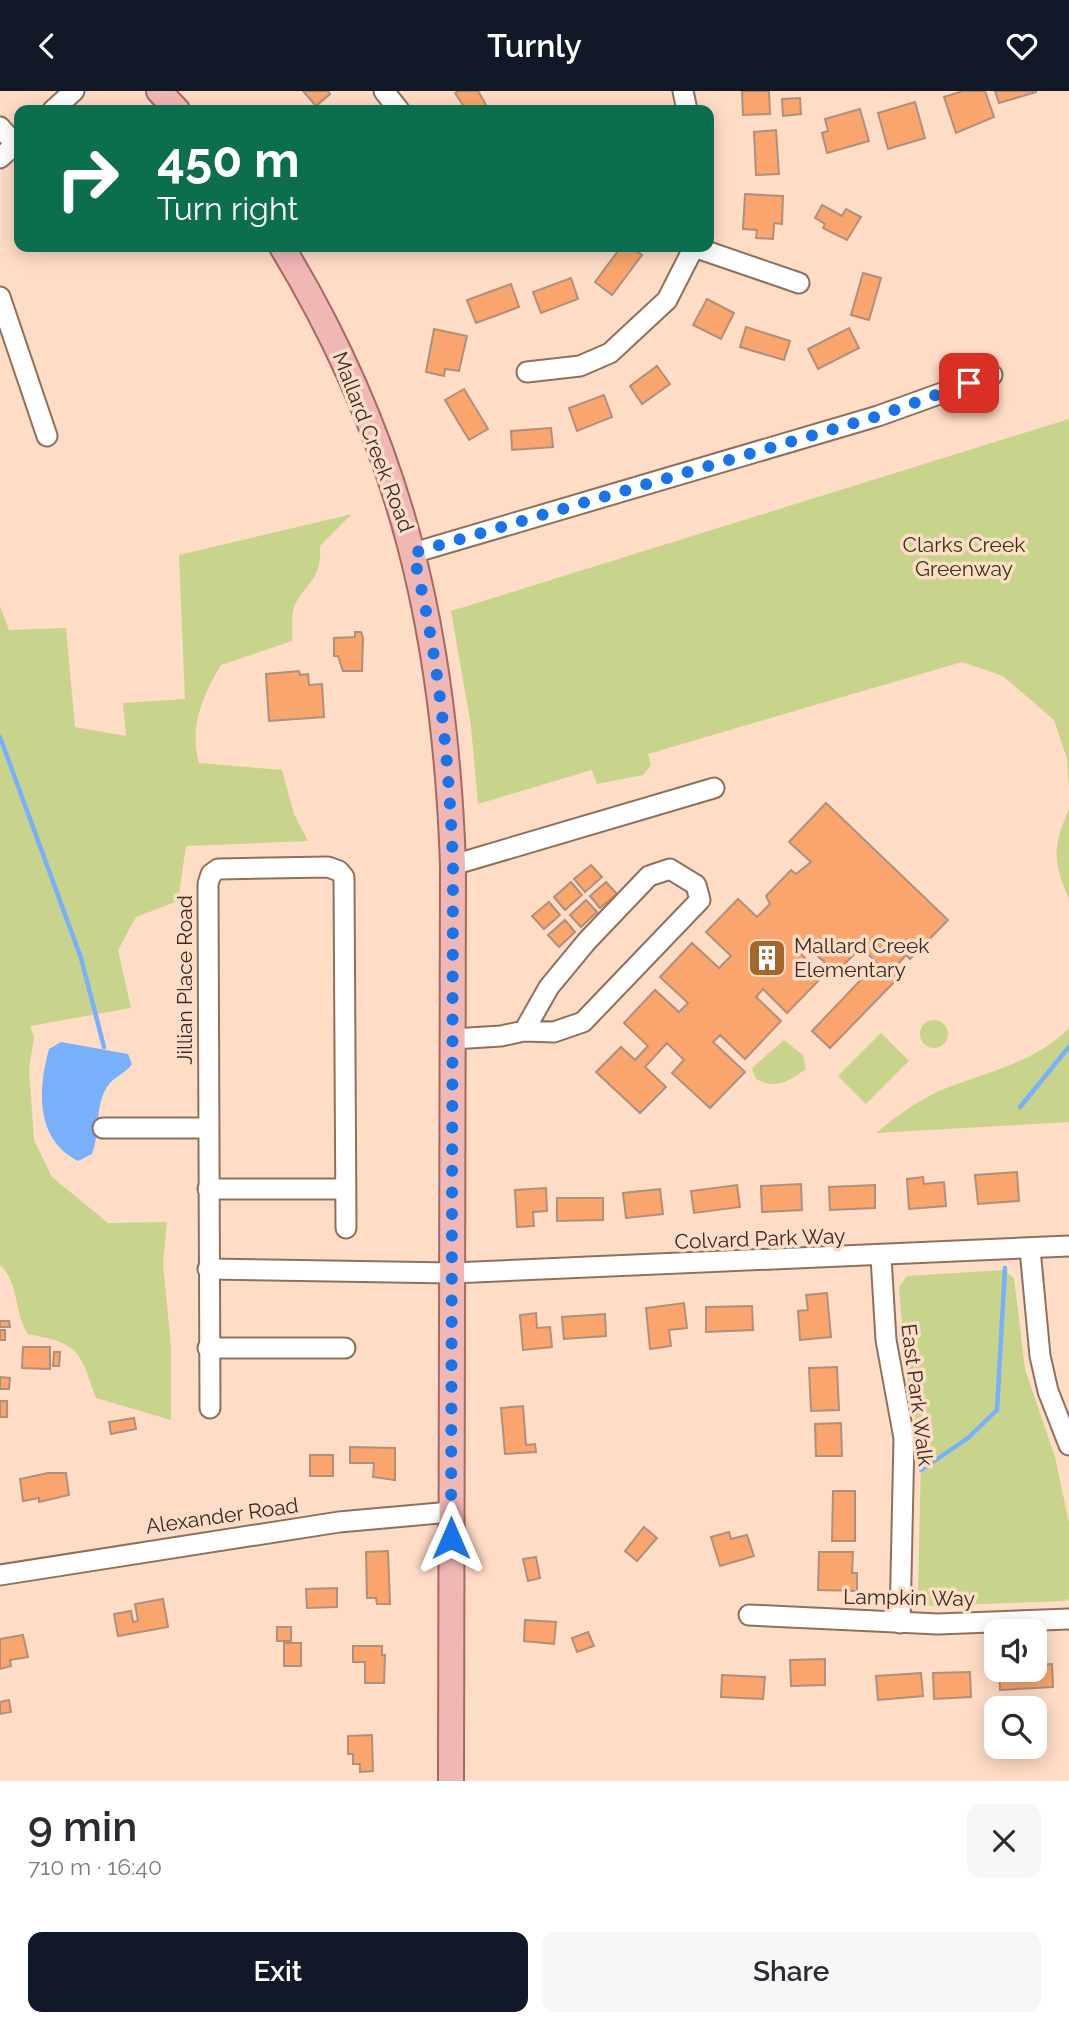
<!DOCTYPE html>
<meta charset="utf-8">
<style>
body{margin:0;font-family:Raleway,sans-serif;background:#f7f7f7;color:#2b2b33;height:100vh;display:flex;flex-direction:column;font-size:26px;white-space:nowrap}
*{box-sizing:border-box;margin:0}
p{font-size:23px;color:#7c7c81}
.icon{flex:none;width:38px;height:38px;fill:none;stroke:currentColor;stroke-width:2;stroke-linecap:round;stroke-linejoin:round}
.map{position:relative;height:1690px;overflow:hidden}
.details{display:flex;flex-direction:column;background:#fff;flex:1}
.details>*{flex:none}
.guide{position:absolute;left:14px;top:14px;width:700px;height:147px;border-radius:14px;box-shadow:0 4px 18px #0003;background:#0b6e4f;color:#fff;overflow:hidden}
.fabs{position:absolute;left:984px;top:1528px;display:grid;gap:14px}
.fabs a{display:grid;place-items:center;width:63px;height:63px;border-radius:14px;background:#fff;box-shadow:0 4px 18px #0003;font-size:35px}
.pin{position:absolute;display:grid;place-items:center;width:60px;height:60px;color:#fff;margin:-30px;border-radius:14px;box-shadow:0 4px 10px #0006}
.me{position:absolute;width:77px;margin:-38px;rotate:0deg;stroke-linejoin:round;filter:drop-shadow(0 0 5px #0008)}
.turn{display:flex;align-items:center;gap:24px;height:147px;padding:0 28px;font-size:32px}
.turn .icon{width:91px;height:91px;stroke-width:2.5}
.turn b{display:block;font-size:49px;line-height:60px}
.round{display:grid;place-items:center;flex:none;width:74px;height:74px;border-radius:14px;background:#f7f7f7}
.overview{display:flex;align-items:center;justify-content:space-between;height:119px;padding:0 28px}
h1{font-size:42px;font-weight:600;line-height:52px}
.button{display:flex;gap:14px;margin-top:auto;padding:14px 28px}
.button a{flex:1;height:80px;border-radius:14px;background:#111827;color:#fff;font-size:28px;font-weight:600;line-height:80px;text-align:center}
.button a+a{background:#f7f7f7;color:#2b2b33}
header{display:flex;justify-content:space-between;align-items:center;height:91px;padding:0 28px;background:#111827;color:#fff;font-size:32px;font-weight:600}
.map>svg:first-child{display:block}
.green{fill:#c8d48b}
.water{fill:#78b0fb}
.lines{fill:none;stroke-linecap:round;stroke-linejoin:round}
.stream{stroke:#78b0fb;stroke-width:4.5}
.building{fill:#faa56d;stroke:#b08f7b;stroke-width:2}
.minor-casing{stroke:#90705d;stroke-width:23}
.major-casing{stroke:#a96762;stroke-width:28}
.minor{stroke:#fff;stroke-width:19}
.major{stroke:#f0b8b5;stroke-width:24}
.route{stroke:#1a73e8;stroke-width:12;stroke-dasharray:0 21.6}
.labels{text-anchor:middle;stroke-width:7;stroke-linejoin:round;paint-order:stroke}
.street-label{font-size:21px;fill:#382b23;stroke:#ffdcc6}
.park-label{font-size:21px;fill:#33380e;stroke:#ffdcc6}
.poi-label{font-size:21px;fill:#382b23;stroke:#ffdcc6;text-anchor:start}
</style>
<header><svg class="icon" aria-label="back" viewBox="0 0 24 24"><path d="M15 5l-7 7 7 7"/></svg>Turnly<svg class="icon" aria-label="heart" viewBox="0 0 24 24"><path d="M12 20l-8-8c-3-5 5-10 8-4 3-6 11-1 8 4z"/></svg></header>
<div class="map">
<svg width="1069" height="1690" viewBox="0 0 1069 1690">
<rect width="100%" height="100%" fill="#ffdcc6"/>
<!-- green -->
<g class="green">
<path d="M1069,328V698L1067,668L1054,629L1003,585L962,571L648,663L651,674L643,684L597,693L592,679L478,713L471,635L451,520Z"/>
<path d="M352,423L320,455C322,491 305,491 294,516C291,525 293,541 292,550L221,574C202,606 189,636 199,672L282,679L294,723L308,750L186,755L178,810L136,826L118,859L131,917L30,935L34,946L29,978L34,1049L52,1086L108,1132L167,1131L163,1172L171,1256V1329L96,1307C79,1258 79,1253 28,1243C14,1222 19,1191 0,1174V515L9,539L66,537L75,636L126,645L123,612L185,608L179,464Z"/>
<path d="M1069,718V808C1052,769 1053,755 1069,718Z"/>
<circle cx="934" cy="943" r="14"/>
<path d="M1069,937V1031L876,1042C899,1023 921,1007 949,996C991,980 1037,970 1069,937Z"/>
<path d="M881,942L909,970L866,1013L838,985Z"/>
<path d="M784,949L803,964L806,978C789,990 776,999 756,988L752,977Z"/>
<path d="M1003,1179L1014,1187L1025,1278L1055,1366L1069,1432V1508L1065,1510L929,1515L918,1507L921,1363L905,1272L899,1196L907,1185Z"/>
</g>
<!-- water -->
<path class="water" d="M61,951L128,963L132,973C125,983 113,986 107,996C95,1014 100,1042 92,1063L78,1070C35,1048 38,998 49,958Z"/>
<g class="lines">
<!-- stream -->
<g class="stream">
<path d="M0,646L81,867L104,956"/>
<path d="M1020,1016L1069,956"/>
<path d="M921,1379L968,1347L997,1319L1005,1177"/>
</g>
</g>
<!-- building -->
<g class="building">
<path d="M303,0H328L330,3L316,15Z"/>
<path d="M459,0H478L489,19H466L455,2Z"/>
<path d="M742,0H769L770,23L743,24Z"/>
<path d="M963,0H985L994,26L956,42L944,6Z"/>
<path d="M995,0H1036V1L999,12Z"/>
<path d="M800,7L801,23L783,25L782,8Z"/>
<path d="M915,11L925,47L888,58L878,22Z"/>
<path d="M860,18L869,50L827,62L822,42L828,40L825,28Z"/>
<path d="M776,39L779,83L756,84L754,41Z"/>
<path d="M745,103L783,105L782,133L774,132L773,148L756,147L757,139L743,138Z"/>
<path d="M822,114L842,125L846,118L861,126L847,149L823,137L825,133L815,127Z"/>
<path d="M621,156H631L642,164L612,204L595,191Z"/>
<path d="M863,182L881,187L869,229L851,224Z"/>
<path d="M571,187L578,208L541,222L533,201Z"/>
<path d="M511,193L519,216L476,232L467,209Z"/>
<path d="M707,208L734,222L721,248L693,234Z"/>
<path d="M746,236L790,250L784,269L740,256Z"/>
<path d="M849,237L859,257L818,278L808,258Z"/>
<path d="M434,238L467,245L459,280L445,278L444,285L426,281Z"/>
<path d="M657,275L670,293L642,313L630,295Z"/>
<path d="M464,298L488,338L469,349L445,309Z"/>
<path d="M604,304L612,326L577,340L569,317Z"/>
<path d="M551,337L553,356L512,359L511,340Z"/>
<path d="M355,541H361L363,547L362,580H343L338,565H334V547L355,546Z"/>
<path d="M299,580L300,584L308,583L309,594L322,593L324,626L269,630L266,583Z"/>
<path d="M826,712L948,829L910,868L906,864L897,874L904,881L830,957L812,940L877,872L861,856L836,882L805,853L798,860L823,885L787,922L763,898L756,906L781,930L745,968L720,944L713,951L745,981L710,1017L672,982L684,969L667,952L645,976L666,996L640,1022L596,981L621,956L635,969L648,955L624,932L655,899L679,921L688,912L660,886L692,852L719,877L731,865L706,841L738,808L757,826L770,813L766,805L791,779L796,783L811,771L789,751Z"/>
<path d="M591,774L602,786L585,801L574,788Z"/>
<path d="M571,791L582,804L565,819L554,806Z"/>
<path d="M606,791L617,803L600,817L590,805Z"/>
<path d="M586,809L597,821L581,836L570,824Z"/>
<path d="M549,811L560,824L544,838L532,825Z"/>
<path d="M565,829L575,841L559,856L548,844Z"/>
<path d="M1017,1081L1019,1110L978,1113L975,1084Z"/>
<path d="M923,1086L924,1093L944,1091L946,1115L909,1118L907,1088Z"/>
<path d="M801,1093L802,1119L762,1121L761,1095Z"/>
<path d="M737,1094L740,1116L694,1122L691,1100Z"/>
<path d="M875,1094V1117L830,1119L829,1096Z"/>
<path d="M546,1097L547,1120L533,1121L534,1135L517,1136L515,1099Z"/>
<path d="M660,1098L663,1123L626,1127L623,1102Z"/>
<path d="M557,1107H603V1129L557,1130Z"/>
<path d="M827,1202L831,1246L800,1249L798,1220L808,1219L806,1204Z"/>
<path d="M684,1212L687,1237L669,1239L671,1255L650,1258L646,1217Z"/>
<path d="M752,1215L753,1239L706,1241V1216Z"/>
<path d="M536,1222L537,1237L550,1236L552,1256L523,1259L520,1224Z"/>
<path d="M605,1223L606,1245L564,1248L562,1226Z"/>
<path d="M0,1230H9L10,1236H0Z"/>
<rect x="0" y="1239" width="5" height="10"/>
<path d="M23,1256H50V1278L22,1277Z"/>
<path d="M54,1261H60L59,1275H53Z"/>
<path d="M837,1276L839,1319L811,1320L809,1277Z"/>
<path d="M0,1286L10,1287L9,1298H0Z"/>
<rect x="0" y="1310" width="7" height="16"/>
<path d="M523,1315L526,1354L535,1353L536,1361L505,1363L501,1317Z"/>
<path d="M134,1327L136,1338L111,1343L109,1331Z"/>
<path d="M841,1332L842,1365H816L815,1333Z"/>
<path d="M350,1356L395,1357V1389L373,1386L374,1372H350Z"/>
<rect x="310" y="1364" width="23" height="21"/>
<path d="M48,1382H66L69,1404L39,1411V1407L23,1410L20,1388Z"/>
<path d="M833,1400H855V1450H832Z"/>
<path d="M644,1436L657,1447L637,1470L625,1460Z"/>
<path d="M729,1441L731,1448L747,1444L754,1465L720,1475L711,1446Z"/>
<path d="M388,1460L390,1513H377L376,1507H367L366,1461Z"/>
<path d="M819,1461H853L852,1482H857V1500L818,1499Z"/>
<path d="M536,1466L540,1487L528,1490L523,1468Z"/>
<path d="M337,1497V1516L307,1517L306,1498Z"/>
<path d="M163,1508L168,1536L118,1545L114,1523L131,1520L133,1531L138,1530L135,1513Z"/>
<path d="M525,1529L556,1531L554,1553L524,1550Z"/>
<rect x="277" y="1536" width="14" height="14"/>
<path d="M588,1541L594,1555L577,1561L572,1547Z"/>
<path d="M23,1544L28,1566L10,1569L11,1575L0,1578V1548Z"/>
<rect x="284" y="1552" width="17" height="23"/>
<path d="M353,1555H382V1564H385L384,1592H365V1571H353Z"/>
<path d="M825,1568V1594L791,1595L790,1569Z"/>
<path d="M1052,1573L1053,1596L1000,1599L999,1578H1034V1574Z"/>
<path d="M970,1581L971,1606L934,1608L933,1582Z"/>
<path d="M921,1582L923,1605L878,1609L876,1585Z"/>
<path d="M722,1584L765,1586L763,1608L721,1606Z"/>
<path d="M9,1609L11,1621L0,1623V1611Z"/>
<path d="M372,1644L373,1680L360,1681V1673H353V1663H348V1645Z"/>
</g>
<g class="lines">
<defs>
<g id="minor">
<path d="M384,0L399,19"/>
<path d="M683,0L687,19"/>
<path d="M53,19L74,0"/>
<path d="M0,36L15,53"/>
<path d="M0,67L19,50"/>
<path d="M694,156L799,192"/>
<path d="M0,206L47,345"/>
<path d="M527,281L580,275L610,262L667,209L694,156"/>
<path d="M413,462L878,325L992,284"/>
<path d="M453,774L714,697"/>
<path d="M453,948L501,945L524,940L554,941L583,931L700,809L696,794L670,778L649,785L587,850L549,896L524,940"/>
<path d="M103,1037H208"/>
<path d="M208,1098H345"/>
<path d="M1030,1158L1040,1265L1048,1300L1069,1354"/>
<path d="M881,1166L886,1249L904,1347L900,1532"/>
<path d="M208,1178L452,1182L1069,1155"/>
<path d="M208,1257H345"/>
<path d="M210,1317L208,793L211,783L218,778L328,776L339,780L344,786L346,1137"/>
<path d="M0,1484L339,1431L451,1421"/>
<path d="M749,1524L938,1533L1069,1528"/>
</g>
<g id="major">
<path d="M159,0L177,19"/>
<path d="M282,156C403,355 445,544 453,774L451,1690"/>
</g>
</defs>
<!-- minor casing -->
<use href="#minor" class="minor-casing"/>
<!-- major casing -->
<use href="#major" class="major-casing"/>
<!-- minor -->
<use href="#minor" class="minor"/>
<!-- major -->
<use href="#major" class="major"/>
</g>
<g class="lines">
<!-- route -->
<path class="route" d="M451,1447L453,774C449,668 439,566 413,462L878,325L969,292"/>
</g>
<!-- icons -->
<defs>
<symbol id="building-square" viewBox="-11 -11 22 22"><rect x="-9" y="-9" width="18" height="18" rx="4" fill="#a4692a" stroke="#ffdcc6"/><path d="M-4-6H4V6H1V3H-1V6H-4ZM-2.5-4.3h1.7v1.8h-1.7ZM.8-4.3h1.7v1.8H.8ZM-2.5-1h1.7V.8h-1.7ZM.8-1h1.7V.8H.8Z" fill="#fff"/></symbol>
</defs>
<g fill-rule="evenodd">
<use href="#building-square" x="745" y="845" width="44" height="44"/>
</g>
<g class="labels">
<!-- street labels -->
<g class="street-label">
<text transform="translate(373 351) rotate(69)" y="7">Mallard Creek Road</text>
<text transform="translate(185 889) rotate(-90)" y="7">Jillian Place Road</text>
<text transform="translate(760 1148) rotate(-2)" y="7">Colvard Park Way</text>
<text transform="translate(917 1304) rotate(83)" y="7">East Park Walk</text>
<text transform="translate(222 1425) rotate(-8)" y="7">Alexander Road</text>
<text transform="translate(909 1507) rotate(1)" y="7">Lampkin Way</text>
</g>
<!-- park labels -->
<g class="park-label">
<text x="964" y="461">Clarks Creek<tspan x="964" dy="24">Greenway</tspan></text>
</g>
<!-- poi labels -->
<g class="poi-label">
<text x="794" y="862">Mallard Creek<tspan x="794" dy="24">Elementary</tspan></text>
</g>
</g>
</svg>
<div class="fabs">
<a><svg class="icon" aria-label="sound" viewBox="0 0 24 24"><path d="M4 9h4l5-4v14l-5-4H4zM17 9q2 3 0 6"/></svg></a>
<a><svg class="icon" aria-label="search" viewBox="0 0 24 24"><circle cx="10" cy="10" r="6"/><path d="M15 15l6 6"/></svg></a>
</div>
<div class="pin" style="left:969px;top:292px;background:#d93025"><svg class="icon" aria-label="arrive" viewBox="0 0 24 24"><path d="M6 21V4h12l-3 4 3 4H6"/></svg></div>
<svg class="me" style="left:451px;top:1447px" viewBox="-20 -20 40 40"><path d="M0-17L14 15 0 8-14 15z" fill="#1a73e8" stroke="#fff" stroke-width="4"/></svg>
<div class="guide">
<div class="turn"><svg class="icon" aria-label="right" viewBox="0 0 24 24"><path d="M7 20v-9h11M14 6l5 5-5 5"/></svg><div><b>450 m</b>Turn right</div></div>
</div>
</div>
<section class="details">
<div class="overview"><div><h1>9 min</h1><p>710 m · 16:40</p></div><a class="round"><svg class="icon" aria-label="close" viewBox="0 0 24 24"><path d="M6 6l12 12M18 6L6 18"/></svg></a></div>
<div class="button"><a>Exit</a><a>Share</a></div>
</section>
